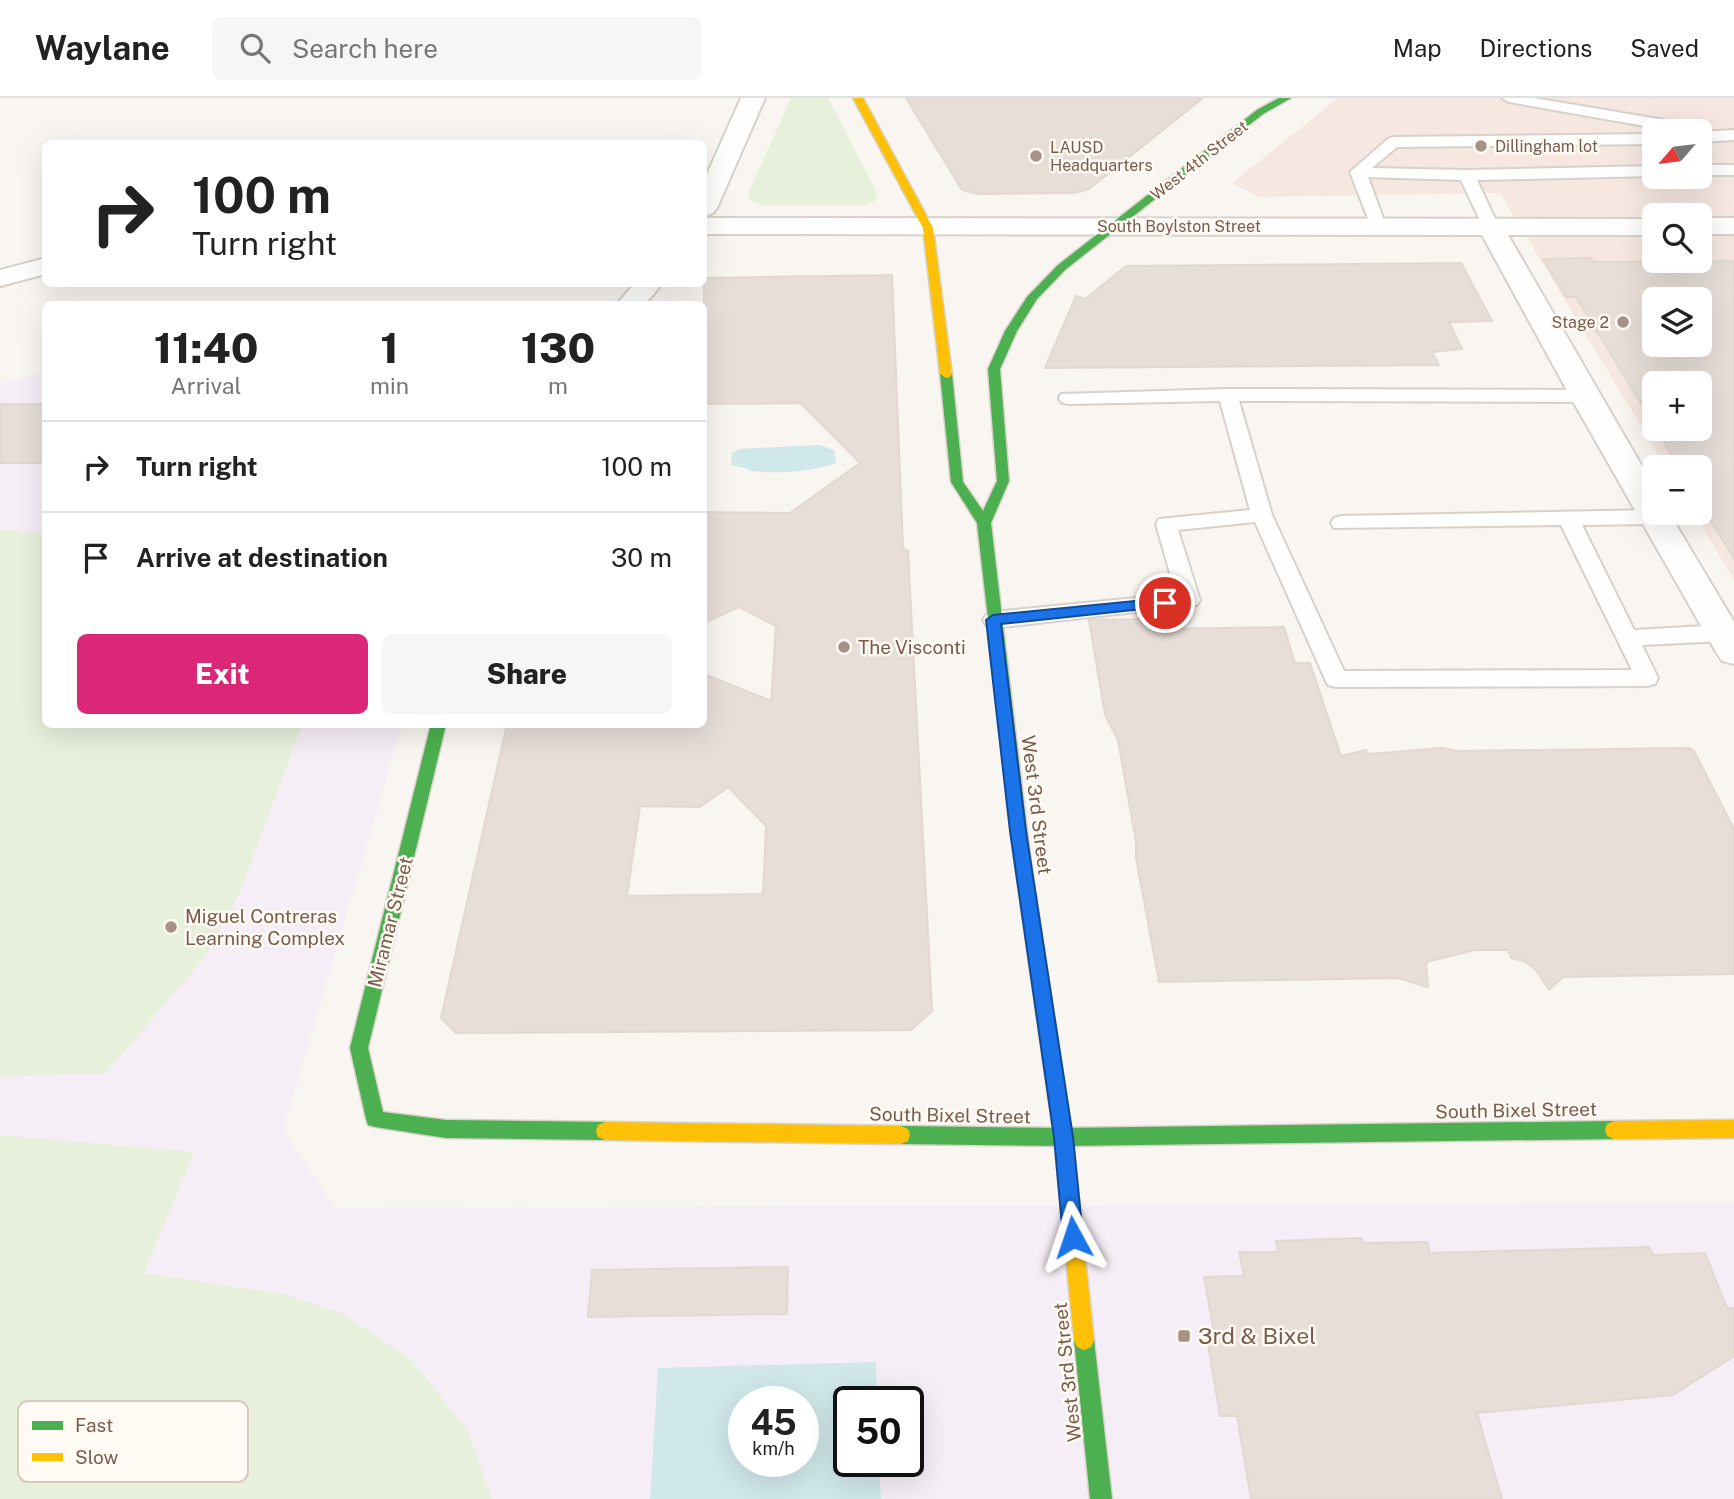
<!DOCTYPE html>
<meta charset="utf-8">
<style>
body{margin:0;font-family:"Public Sans",sans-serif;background:#f6f6f6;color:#222;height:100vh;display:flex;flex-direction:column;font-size:26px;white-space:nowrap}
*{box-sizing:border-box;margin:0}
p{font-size:23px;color:#767676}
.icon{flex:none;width:38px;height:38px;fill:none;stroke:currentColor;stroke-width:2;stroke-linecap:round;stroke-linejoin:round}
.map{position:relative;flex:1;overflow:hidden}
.panel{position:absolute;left:42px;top:203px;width:665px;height:427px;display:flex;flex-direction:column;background:#fff;border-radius:10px;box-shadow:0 7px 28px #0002}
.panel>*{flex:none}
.top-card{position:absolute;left:42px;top:42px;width:665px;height:147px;border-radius:10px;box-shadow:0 7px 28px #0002;background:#fff;color:#222;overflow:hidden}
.needle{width:46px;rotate:242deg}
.tools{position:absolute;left:1642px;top:21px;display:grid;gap:14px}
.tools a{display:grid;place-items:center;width:70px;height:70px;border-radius:10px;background:#fff;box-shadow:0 7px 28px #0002;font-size:35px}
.speed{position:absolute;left:728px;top:1288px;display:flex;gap:14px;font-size:35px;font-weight:700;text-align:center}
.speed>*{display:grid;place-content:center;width:91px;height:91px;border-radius:50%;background:#fff;box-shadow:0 7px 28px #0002;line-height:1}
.speed small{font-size:18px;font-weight:400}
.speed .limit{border:4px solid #111;border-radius:10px;background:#fff;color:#111}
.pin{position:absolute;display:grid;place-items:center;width:60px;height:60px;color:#fff;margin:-30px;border:4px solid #fff;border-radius:50%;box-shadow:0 2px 7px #0007}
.me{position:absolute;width:77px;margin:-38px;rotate:355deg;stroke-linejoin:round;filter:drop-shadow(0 0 5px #0008)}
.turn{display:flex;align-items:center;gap:24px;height:147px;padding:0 35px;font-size:32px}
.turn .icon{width:91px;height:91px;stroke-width:2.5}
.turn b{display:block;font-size:49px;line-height:60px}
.eta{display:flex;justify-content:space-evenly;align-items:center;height:119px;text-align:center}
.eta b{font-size:42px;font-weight:800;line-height:49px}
.action{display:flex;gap:14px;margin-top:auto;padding:14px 35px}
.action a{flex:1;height:80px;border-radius:10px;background:#db2777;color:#fff;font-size:28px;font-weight:800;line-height:80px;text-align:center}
.action a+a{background:#f6f6f6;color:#222}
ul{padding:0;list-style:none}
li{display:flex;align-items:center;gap:21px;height:91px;padding:0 35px;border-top:2px solid #e0e0e0}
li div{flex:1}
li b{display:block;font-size:26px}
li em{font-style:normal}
header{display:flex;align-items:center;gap:42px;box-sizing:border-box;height:98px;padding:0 35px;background:#fff;border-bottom:2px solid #e0e0e0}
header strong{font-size:33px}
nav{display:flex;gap:38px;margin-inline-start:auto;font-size:24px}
.search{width:490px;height:63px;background:#f6f6f6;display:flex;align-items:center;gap:18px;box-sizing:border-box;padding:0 24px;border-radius:10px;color:#767676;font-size:26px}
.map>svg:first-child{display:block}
.commercial{fill:#f6e8e1;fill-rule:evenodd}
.education{fill:#f6eef6;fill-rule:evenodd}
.green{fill:#e7f0db}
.water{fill:#d0e8ea;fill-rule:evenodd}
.building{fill:#e6ded7;stroke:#e2d8d2;stroke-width:2;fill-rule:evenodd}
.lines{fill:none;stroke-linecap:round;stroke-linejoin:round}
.lane-casing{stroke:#d7d1cb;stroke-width:4}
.street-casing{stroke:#d7d1cb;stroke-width:4}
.fast-casing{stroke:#d9d2cb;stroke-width:3}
.slow-casing{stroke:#d9d2cb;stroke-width:3}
.lane{fill:#fefefd;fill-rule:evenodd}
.street{fill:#fefefd;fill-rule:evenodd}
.fast{fill:#4caf50;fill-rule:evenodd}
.slow{fill:#ffc107;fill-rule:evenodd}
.route{fill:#1a73e8;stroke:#114b97;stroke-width:2}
.poi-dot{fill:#a69286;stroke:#fffaf3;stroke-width:2.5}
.labels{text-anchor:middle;stroke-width:5;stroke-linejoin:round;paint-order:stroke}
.far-poi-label{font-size:16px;fill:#7a5c4d;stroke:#fffaf3;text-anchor:start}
.far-street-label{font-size:16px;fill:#7a5c4d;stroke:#fffaf3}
.poi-label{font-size:19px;fill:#7a5c4d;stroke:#fffaf3;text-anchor:start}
.street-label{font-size:19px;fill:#7a5c4d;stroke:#fffaf3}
.near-poi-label{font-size:23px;fill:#7a5c4d;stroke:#fffaf3;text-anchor:start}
.key{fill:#fffaf3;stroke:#d7cbc1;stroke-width:2}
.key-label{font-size:19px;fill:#7a5c4d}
</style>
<header>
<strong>Waylane</strong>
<div class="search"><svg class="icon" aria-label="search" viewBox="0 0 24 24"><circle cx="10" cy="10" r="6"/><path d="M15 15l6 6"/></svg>Search here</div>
<nav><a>Map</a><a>Directions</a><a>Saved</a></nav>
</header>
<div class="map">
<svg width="1734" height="1401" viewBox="0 0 1734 1401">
<rect width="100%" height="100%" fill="#f9f5f0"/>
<!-- commercial -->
<path class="commercial" d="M1338,0H1734V482L1694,415H1699V369H1666L1500,95L1259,99L1232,85ZM1654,33H1699V79H1654ZM1654,117H1699V163H1654ZM1654,201H1699V247H1654ZM1654,285H1699V331H1654Z"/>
<!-- education -->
<path class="education" d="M45,274L46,626L402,627L283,1032L335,1110L1734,1105V1401H0V286ZM744,1304H803V1363H744ZM849,1304H908V1363H849Z"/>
<!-- green -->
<g class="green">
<path d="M791,0H828L877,95L875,103L865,107H763L750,102L748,96Z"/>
<path d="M0,431L45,436L46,626L302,627L239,796L205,859L106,975L0,979Z"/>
<path d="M0,1037L194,1054L144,1175L283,1196L343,1216L411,1261L468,1333L492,1401H0Z"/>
</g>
<!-- water -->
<g class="water">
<path d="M819,347L834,352L836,365C810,374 781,376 749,373V371L731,367L732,355L739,351Z"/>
<path d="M876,1264L877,1304H849V1363H879L881,1401H650L658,1270ZM744,1304H803V1363H744Z"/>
</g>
<!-- building -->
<g class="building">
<path d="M906,0H1203L1089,91L1075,95L978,96L962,92Z"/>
<path d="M1591,160L1593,164L1734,163V461L1699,403V369H1679L1656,331H1699V285H1654V327L1576,199H1566L1543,161ZM1654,201H1699V247H1654Z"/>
<path d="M1461,165L1492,223L1449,224L1462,251L1432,254L1439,267L1045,270L1076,198L1085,201L1126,168Z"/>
<path d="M892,177L903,450L908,453L932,913L911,932L456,935L441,920L507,626H704V576L771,603L776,528L739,509L704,525V414L790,415L860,365L800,305L704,306V180ZM728,689L766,728L763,796L627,798L640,708L700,709Z"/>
<rect x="0" y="306" width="46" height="59"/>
<path d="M1148,521L1151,531L1284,529L1295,565H1310L1341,658L1366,652L1369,656L1442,650L1457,653L1689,650L1694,653L1734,731V876L1563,879L1549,892L1535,871L1524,863L1511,860L1508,852H1475L1426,864L1428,889L1398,880L1159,884L1136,760V744L1118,642L1105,617L1089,522Z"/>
<path d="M1362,1140L1363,1145L1427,1144L1430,1155L1649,1149L1653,1157L1705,1155L1727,1210H1734V1258L1673,1297L1477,1315L1502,1401H1251L1237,1318H1220L1208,1246H1216L1204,1179L1244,1178L1239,1154H1278L1276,1143Z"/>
<path d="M788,1169L787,1216L588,1219L592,1172Z"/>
</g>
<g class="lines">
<defs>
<g id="lane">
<path d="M1502,0H1534L1664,22L1669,24L1672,33H1657L1656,30L1509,4Z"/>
<path d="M1734,32V42L1699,44V34Z"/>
<path d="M1654,36V46L1397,49L1372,70L1467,72L1654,68V78L1477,82L1499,129L1491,134L1483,129L1461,82L1368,79L1386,128L1378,133L1372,131L1350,74L1388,41L1393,39Z"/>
<rect x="1699" y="67" width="35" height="10"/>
<path d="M1228,291L1585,292L1594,298L1585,304L1239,303L1272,417L1344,573L1632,572L1561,427L1334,430L1331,425L1334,420L1341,418L1654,412V415H1663L1665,419L1662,424L1655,426L1582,427L1634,532L1723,527L1731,530L1734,535L1731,540L1723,543L1642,547L1658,580L1655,586L1647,588L1336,589L1328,587L1325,581L1255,424L1178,432L1200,502L1197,507L994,530L986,527L983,522L986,517L994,514L1176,496L1156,426L1159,421L1250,412L1220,303L1068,306L1061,304L1059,300L1061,296Z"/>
</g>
<g id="street">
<path d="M741,0H765L717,110L713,115L704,118V83Z"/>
<path d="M704,120L1654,121V137H1508L1654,389V415H1669L1734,524V566L1722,563L1716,554L1570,298L1482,137L704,136Z"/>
<rect x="1699" y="120" width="35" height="16"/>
<path d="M46,160V176L0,188V172Z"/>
<path d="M634,186H662L645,206H617Z"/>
</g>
<g id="fast">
<path d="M1279,0H1291L1263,16L1066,171L1037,201L1017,233L1000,271L1009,383L991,425L1030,759L1028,764H1016L977,425L951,384L940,276L946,272L952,276L963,384L983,413L997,383L988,271L1005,233L1027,199L1058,167L1257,12Z"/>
<path d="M431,626H446L368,950L383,1014L446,1022L605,1024L612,1027L614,1033L612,1039L605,1042L446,1040L375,1029L368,1027L366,1021L350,950Z"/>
<path d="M1614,1023L1621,1026L1623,1032L1621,1038L1614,1041L1063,1048L901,1046L894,1043L892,1037L894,1031L901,1028L1063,1030Z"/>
<path d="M1084,1232L1091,1235L1094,1242L1112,1401H1090L1074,1242L1077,1235Z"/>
</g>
<g id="slow">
<path d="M853,0H863L933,130L952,276L950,279L946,280L940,276L923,130Z"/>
<path d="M1022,753L1028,754L1030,759L1072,1039L1094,1242L1091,1249L1084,1252L1077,1249L1074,1242L1054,1039L1014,759L1016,754Z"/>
<path d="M1734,1022V1040L1614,1041L1607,1038L1605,1032L1607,1026L1614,1023Z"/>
<path d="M605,1024L901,1028L908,1031L910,1037L908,1043L901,1046L605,1042L598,1039L596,1033L598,1027Z"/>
</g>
</defs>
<!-- lane casing -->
<use href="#lane" class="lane-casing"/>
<!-- street casing -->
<use href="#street" class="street-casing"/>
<!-- fast casing -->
<use href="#fast" class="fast-casing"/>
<!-- slow casing -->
<use href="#slow" class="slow-casing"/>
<!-- lane -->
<use href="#lane" class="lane"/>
<!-- street -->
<use href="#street" class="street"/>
<!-- fast -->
<use href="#fast" class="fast"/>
<!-- slow -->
<use href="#slow" class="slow"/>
</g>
<!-- route -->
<path class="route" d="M1165,500L1170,501V508L1001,526L1026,733L1073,1039L1083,1139L1080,1146L1073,1149L1066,1146L1063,1139L1054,1039L1010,733L986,522L993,517Z"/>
<!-- markers -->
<g class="poi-dot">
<circle cx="1481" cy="48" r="7"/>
<circle cx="1036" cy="58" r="7"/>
<circle cx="1623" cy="224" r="7"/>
<circle cx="844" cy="549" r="7"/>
<circle cx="171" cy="829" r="7"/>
<rect x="1177" y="1231" width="14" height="14" rx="3.5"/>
</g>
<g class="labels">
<!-- far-poi labels -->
<g class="far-poi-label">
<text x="1495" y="54">Dillingham lot</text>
<text x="1050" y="55">LAUSD<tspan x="1050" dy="18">Headquarters</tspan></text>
<text x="1609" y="230" text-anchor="end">Stage 2</text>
</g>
<!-- far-street labels -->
<g class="far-street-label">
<text transform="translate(1199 62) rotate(-38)" y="6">West 4th Street</text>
<text x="1179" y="134">South Boylston Street</text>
</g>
<!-- poi labels -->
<g class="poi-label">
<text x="858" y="556">The Visconti</text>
<text x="185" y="825">Miguel Contreras<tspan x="185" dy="22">Learning Complex</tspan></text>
</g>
<!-- street labels -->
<g class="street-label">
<text transform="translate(1037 707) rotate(83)" y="7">West 3rd Street</text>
<text transform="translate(390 824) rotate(-76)" y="7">Miramar Street</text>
<text transform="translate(1516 1012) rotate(-1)" y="7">South Bixel Street</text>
<text transform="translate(950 1017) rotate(1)" y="7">South Bixel Street</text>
<text transform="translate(1067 1274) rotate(-96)" y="7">West 3rd Street</text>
</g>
<!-- near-poi labels -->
<g class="near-poi-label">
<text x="1198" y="1246">3rd &amp; Bixel</text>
</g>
</g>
<!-- legend -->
<rect x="18" y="1303" width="230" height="81" rx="10" class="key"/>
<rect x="32" y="1323" width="31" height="9" fill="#4caf50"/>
<rect x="32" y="1355" width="31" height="8" fill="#ffc107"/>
<g class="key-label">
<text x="75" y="1334">Fast</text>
<text x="75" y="1366">Slow</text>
</g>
</svg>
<div class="tools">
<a><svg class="needle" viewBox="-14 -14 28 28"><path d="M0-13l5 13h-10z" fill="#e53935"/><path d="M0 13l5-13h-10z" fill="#767676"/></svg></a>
<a><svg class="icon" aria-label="search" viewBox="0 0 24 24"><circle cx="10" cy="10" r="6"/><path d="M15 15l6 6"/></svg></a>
<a><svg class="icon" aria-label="layers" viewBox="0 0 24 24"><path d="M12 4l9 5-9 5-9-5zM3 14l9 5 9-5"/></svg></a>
<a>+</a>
<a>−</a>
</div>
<div class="speed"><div>45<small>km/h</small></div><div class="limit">50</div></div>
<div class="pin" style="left:1165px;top:505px;background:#d93025"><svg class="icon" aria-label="arrive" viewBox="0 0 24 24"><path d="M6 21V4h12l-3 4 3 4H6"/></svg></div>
<svg class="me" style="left:1073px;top:1139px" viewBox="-20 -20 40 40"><path d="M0-17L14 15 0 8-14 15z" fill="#1a73e8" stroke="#fff" stroke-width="4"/></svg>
<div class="top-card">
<div class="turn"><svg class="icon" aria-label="right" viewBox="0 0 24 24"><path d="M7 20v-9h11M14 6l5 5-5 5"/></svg><div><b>100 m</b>Turn right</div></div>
</div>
<section class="panel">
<div class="eta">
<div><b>11:40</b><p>Arrival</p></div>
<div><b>1</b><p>min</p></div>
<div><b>130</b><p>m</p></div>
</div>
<ul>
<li><svg class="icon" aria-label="right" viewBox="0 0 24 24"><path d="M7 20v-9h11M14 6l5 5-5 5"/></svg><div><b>Turn right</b></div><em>100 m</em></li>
<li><svg class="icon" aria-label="arrive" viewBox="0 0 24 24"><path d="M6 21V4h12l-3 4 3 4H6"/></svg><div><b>Arrive at destination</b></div><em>30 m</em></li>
</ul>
<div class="action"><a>Exit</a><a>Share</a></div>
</section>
</div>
